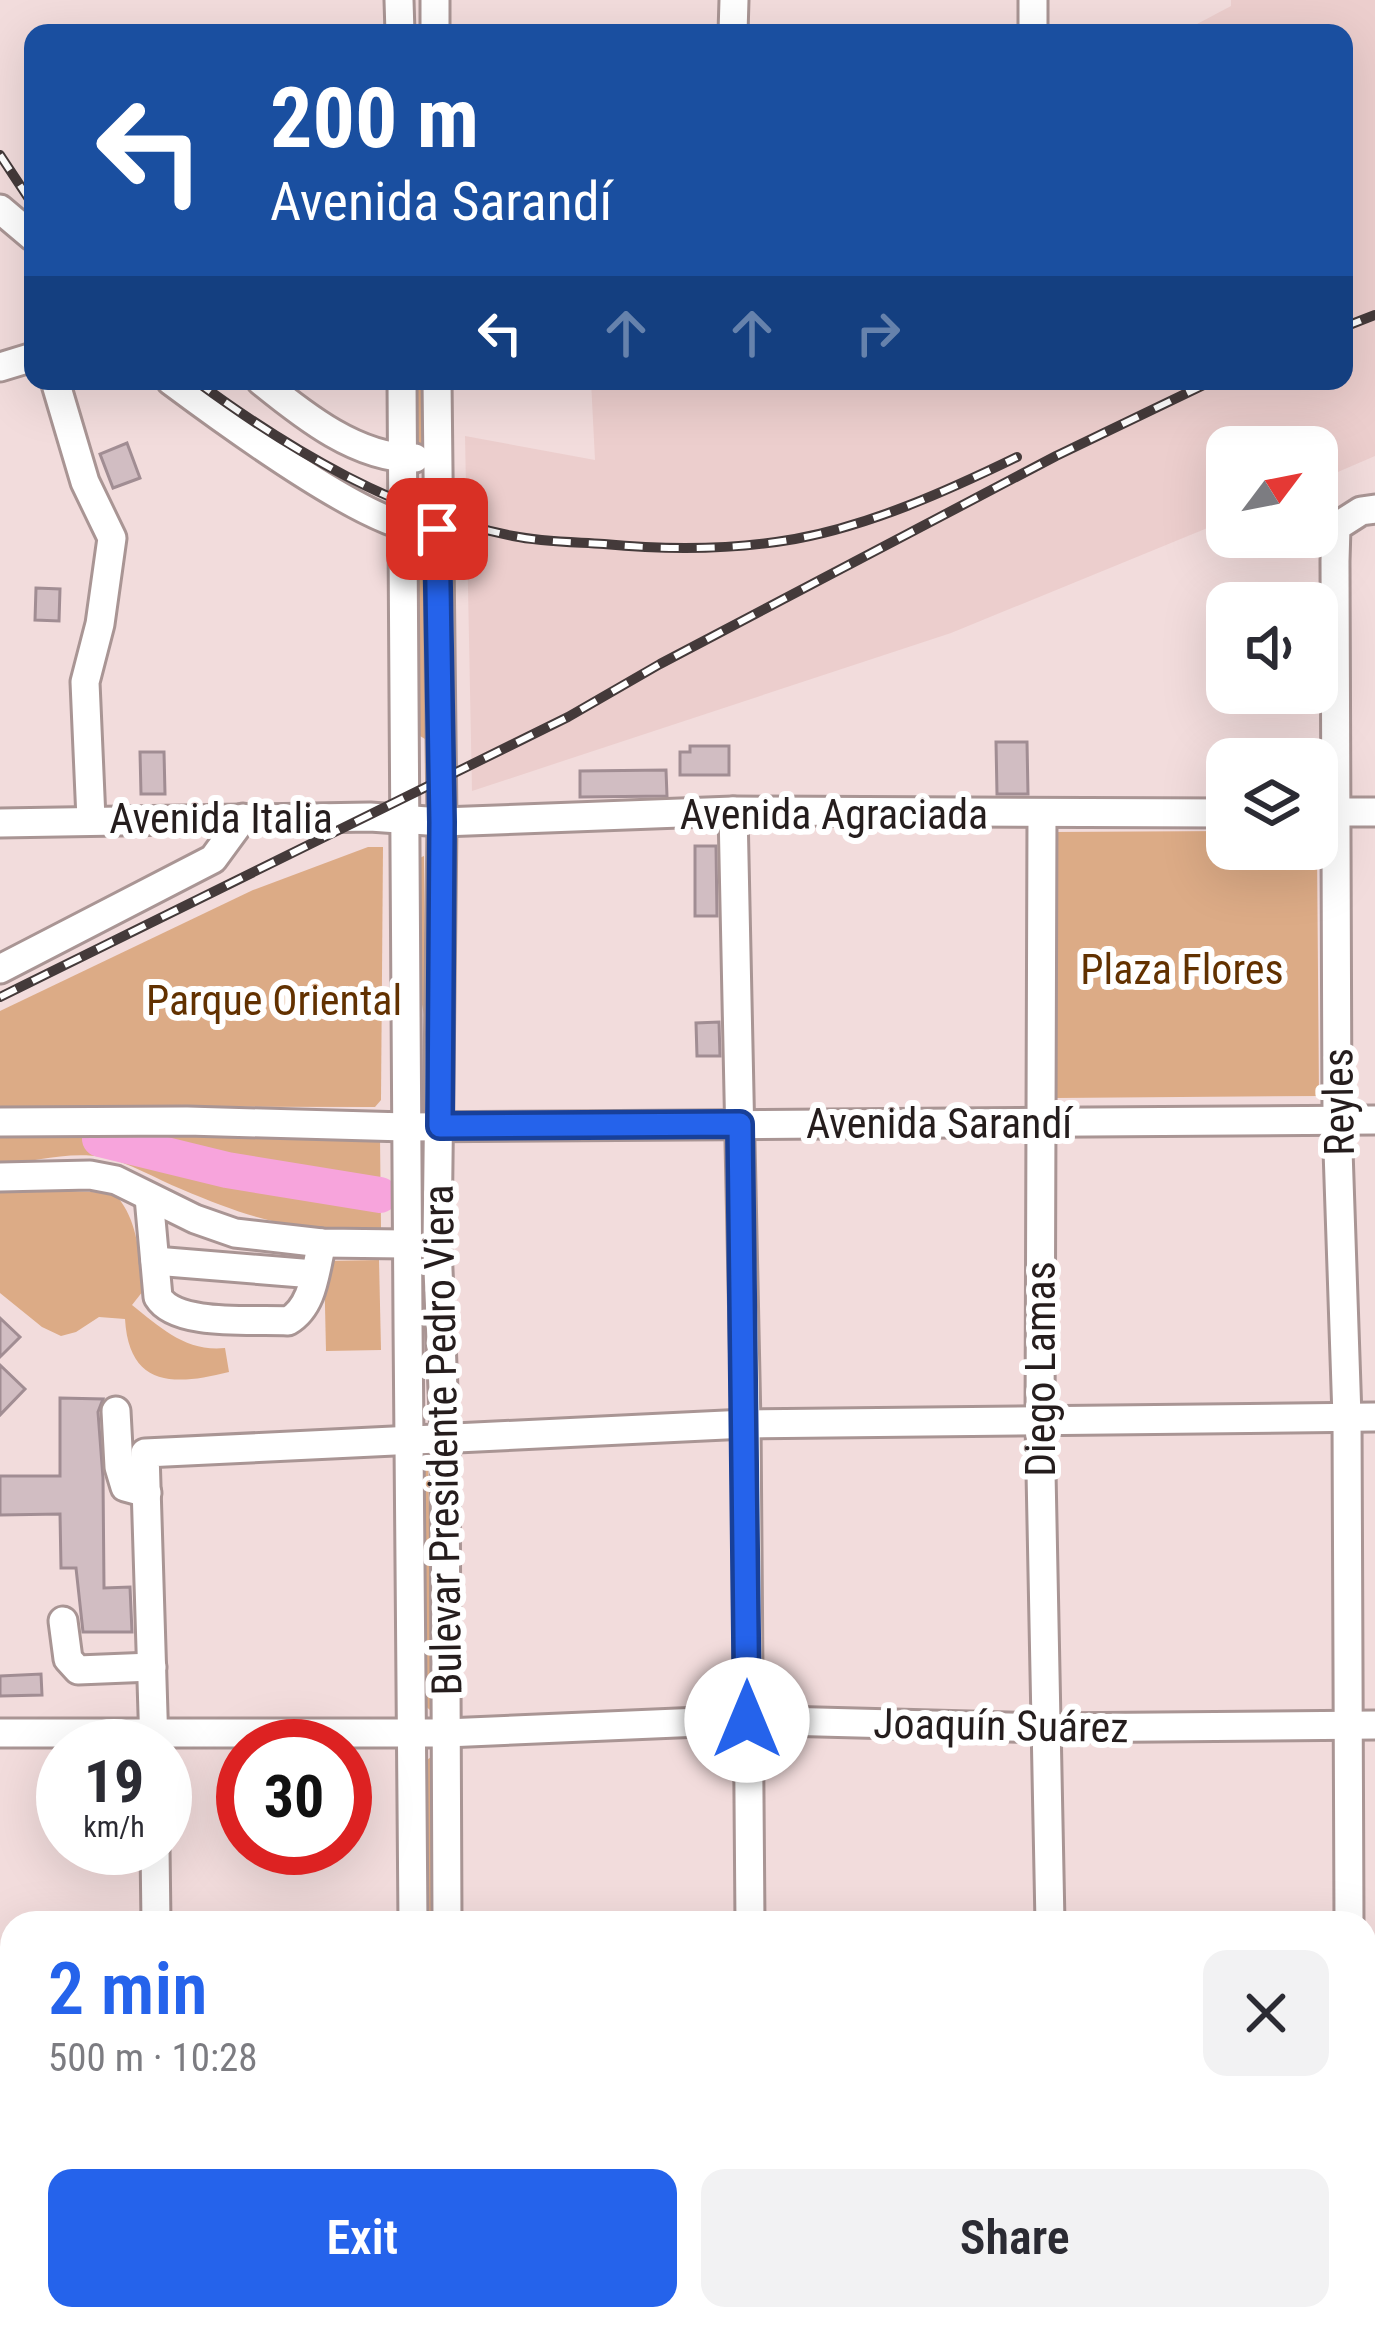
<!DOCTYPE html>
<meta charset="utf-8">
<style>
body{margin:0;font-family:"Roboto Condensed",sans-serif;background:#f2f2f3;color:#2b2b33;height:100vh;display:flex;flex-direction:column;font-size:45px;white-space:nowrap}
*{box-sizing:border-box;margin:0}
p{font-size:39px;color:#7c7c81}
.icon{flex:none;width:66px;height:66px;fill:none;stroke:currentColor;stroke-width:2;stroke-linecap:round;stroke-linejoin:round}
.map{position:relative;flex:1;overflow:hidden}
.side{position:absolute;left:0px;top:1911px;width:1377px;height:420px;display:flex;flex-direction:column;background:#fff;border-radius:36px 36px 0 0;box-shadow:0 12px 48px #0002}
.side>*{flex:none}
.hud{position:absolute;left:24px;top:24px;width:1329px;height:366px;border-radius:24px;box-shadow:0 12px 48px #0002;background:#1a4fa0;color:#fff;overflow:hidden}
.needle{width:78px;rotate:58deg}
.controls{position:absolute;left:1206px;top:426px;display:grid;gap:24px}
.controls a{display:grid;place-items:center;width:132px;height:132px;border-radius:24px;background:#fff;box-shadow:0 12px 48px #0002;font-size:60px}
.speed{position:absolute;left:36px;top:1719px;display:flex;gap:24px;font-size:60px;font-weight:700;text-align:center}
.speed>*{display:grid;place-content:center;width:156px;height:156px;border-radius:50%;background:#fff;box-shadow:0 12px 48px #0002;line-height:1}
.speed small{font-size:30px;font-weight:400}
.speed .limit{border:18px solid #d22;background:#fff;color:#111}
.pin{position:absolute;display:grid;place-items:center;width:102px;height:102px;color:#fff;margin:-51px;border-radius:24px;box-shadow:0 6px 18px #0006}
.me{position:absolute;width:132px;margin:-66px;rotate:0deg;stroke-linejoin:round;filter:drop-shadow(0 0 9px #0008)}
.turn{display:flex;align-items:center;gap:42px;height:252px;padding:0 48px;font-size:54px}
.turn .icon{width:156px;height:156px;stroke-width:2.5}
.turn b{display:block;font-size:84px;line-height:102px}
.lanes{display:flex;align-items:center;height:114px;padding:0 48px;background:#0003;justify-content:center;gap:60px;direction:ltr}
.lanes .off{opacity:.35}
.round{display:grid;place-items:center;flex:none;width:126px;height:126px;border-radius:24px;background:#f2f2f3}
.summary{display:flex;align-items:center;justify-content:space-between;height:204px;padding:0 48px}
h1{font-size:72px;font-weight:600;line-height:90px;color:#2563eb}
.cta{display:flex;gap:24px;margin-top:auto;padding:24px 48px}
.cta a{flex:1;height:138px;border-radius:24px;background:#2563eb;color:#fff;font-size:48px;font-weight:600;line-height:138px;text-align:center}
.cta a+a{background:#f2f2f3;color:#2b2b33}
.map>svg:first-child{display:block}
.built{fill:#eccecd}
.green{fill:#dcab86}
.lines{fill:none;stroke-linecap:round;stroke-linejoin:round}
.river{stroke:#f7a4dc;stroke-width:36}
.building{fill:#d1bdc2;stroke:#a18d93;stroke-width:3}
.minor-casing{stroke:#a99594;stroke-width:33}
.minor{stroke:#fff;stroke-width:27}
.rail-casing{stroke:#443a3a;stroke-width:10}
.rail{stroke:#fff;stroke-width:6;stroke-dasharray:18;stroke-linecap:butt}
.route-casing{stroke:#184099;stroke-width:30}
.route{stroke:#2563eb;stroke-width:21}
.labels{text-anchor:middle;stroke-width:12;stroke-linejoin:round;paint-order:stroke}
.street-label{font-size:42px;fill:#251d1d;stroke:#fff}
.park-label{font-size:42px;fill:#623100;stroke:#fff}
</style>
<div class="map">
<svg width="1375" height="2331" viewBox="0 0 1375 2331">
<rect width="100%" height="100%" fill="#f2dcdc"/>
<!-- built -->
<path class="built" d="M1231,0H1375V456L1317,481V447H1227V520L951,633L472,791L465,436L595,460L591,381H1344V33H1180L1231,6Z"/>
<!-- green -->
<g class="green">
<path d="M412,381H427L428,452L416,457Z"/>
<path d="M420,569L426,570L429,737L425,739L415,733L414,576Z"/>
<path d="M1227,831V849H1317L1319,1096L1056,1098L1053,832Z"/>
<path d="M368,847H383L381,1100L375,1107L0,1106V1011L253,890Z"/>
<path d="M424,856L425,966L433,1004L426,1111L424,1015L415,967V860Z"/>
<path d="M244,1131L380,1138L381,1228C297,1233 257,1221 181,1189C156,1179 129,1162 103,1157C70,1151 32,1161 0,1166V1133Z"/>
<path d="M0,1188L114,1193C139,1220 139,1255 143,1291L132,1305C161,1328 186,1352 225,1348L229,1372C174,1386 129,1387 125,1319L99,1317L76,1332L61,1336L42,1327L0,1293Z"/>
<path d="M379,1260L381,1350L326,1351L324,1261Z"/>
<path d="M422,1461L428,1464L430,1554L438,1591L436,1708L430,1710L423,1704Z"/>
<path d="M431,1757L435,1760L439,1923H425L423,1763Z"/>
</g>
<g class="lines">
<!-- river -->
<path class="river" d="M100,1139L227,1170L380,1195"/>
</g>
<!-- building -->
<g class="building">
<path d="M127,443L140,478L113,488L100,454Z"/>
<path d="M36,588L60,589L59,621L35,620Z"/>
<path d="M996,742H1027L1028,794H997Z"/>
<path d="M690,746H729V775H680V752H690Z"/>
<path d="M140,752H164L165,794H141Z"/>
<path d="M666,770L667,796L580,797V771Z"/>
<path d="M695,846H716L717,916H695Z"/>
<path d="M719,1022L720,1056H697L696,1023Z"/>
<path d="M0,1318L20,1337L0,1357Z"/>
<path d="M0,1365L25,1389L0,1415Z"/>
<path d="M60,1398L103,1399L98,1412L103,1478L104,1588L130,1587L132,1632H83L76,1568H61L60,1514L0,1515V1476H60Z"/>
<path d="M41,1674L42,1695L0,1696V1676Z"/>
</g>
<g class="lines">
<defs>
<g id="minor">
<path d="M399,0L400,33"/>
<path d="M435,0V33"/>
<path d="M733,33L734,0"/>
<path d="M1033,33V0"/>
<path d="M0,209L33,237"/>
<path d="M0,367L33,357"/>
<path d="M55,381L85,482L112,538L100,624L85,682L91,819"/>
<path d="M171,381C218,416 365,525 418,528"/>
<path d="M261,381C304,416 358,459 415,458"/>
<path d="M402,381C402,895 410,1409 413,1923"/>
<path d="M437,381L442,822L437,1246L445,1437L447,1923"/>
<path d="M733,811L746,1424L750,1923"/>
<path d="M1317,812H1375"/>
<path d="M1042,815L1040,1422L1050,1923"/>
<path d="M0,823L370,817L442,822L733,811L1227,813"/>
<path d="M0,969L213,859L243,818"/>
<path d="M0,1122L187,1121L406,1127L1375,1120"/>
<path d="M0,1177L90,1175L116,1180L195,1219L235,1233L322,1243L405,1244"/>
<path d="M149,1197L158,1297C176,1327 254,1319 288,1321C314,1306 315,1270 322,1243"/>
<path d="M155,1261L314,1274"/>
<path d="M116,1411L119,1467L125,1487L147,1493"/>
<path d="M63,1621L68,1659L78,1670L152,1667"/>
<path d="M0,1733H446L747,1720L1044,1728L1375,1725"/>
<path d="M154,1746L145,1453L746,1424L1375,1417"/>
<path d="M155,1848L156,1923"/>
<path d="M1349,1923L1347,1417L1337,1120L1335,561L1336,527L1361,511L1375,509"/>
<path d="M1365,2025H1375"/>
<path d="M0,2033H12"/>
<path d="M159,2319V2331"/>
<path d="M187,2331L1375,2323"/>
</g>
</defs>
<!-- minor casing -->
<use href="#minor" class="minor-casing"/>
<!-- minor -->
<use href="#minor" class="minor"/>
<defs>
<g id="rail">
<path d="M0,155L33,205"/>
<path d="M1344,327L1375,315"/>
<path d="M196,381C291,451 396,513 513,536C543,542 573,542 604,544C667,550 732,550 795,539C871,525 947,491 1017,457"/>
<path d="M0,997L568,717L660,664L1056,456L1212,381"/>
</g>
</defs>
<!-- rail casing -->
<use href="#rail" class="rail-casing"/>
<!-- rail -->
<use href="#rail" class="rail"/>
</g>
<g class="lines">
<defs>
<path id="route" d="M437,529L442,822L440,1126L740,1124L747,1720"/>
</defs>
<!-- route casing -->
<use href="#route" class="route-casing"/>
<!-- route -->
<use href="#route" class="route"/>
</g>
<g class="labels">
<!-- street labels -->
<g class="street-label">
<text x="834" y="829">Avenida Agraciada</text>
<text x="221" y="833">Avenida Italia</text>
<text transform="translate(1338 1102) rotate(-91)" y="15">Reyles</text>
<text x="939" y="1138">Avenida Sarandí</text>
<text transform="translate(1040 1369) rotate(-90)" y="15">Diego Lamas</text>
<text transform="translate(442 1440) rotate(-91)" y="15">Bulevar Presidente Pedro Viera</text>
<text transform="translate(1001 1725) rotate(1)" y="15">Joaquín Suárez</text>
</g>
<!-- park labels -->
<g class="park-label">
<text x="1182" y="984">Plaza Flores</text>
<text x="274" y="1015">Parque Oriental</text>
</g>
</g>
</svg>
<div class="controls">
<a><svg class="needle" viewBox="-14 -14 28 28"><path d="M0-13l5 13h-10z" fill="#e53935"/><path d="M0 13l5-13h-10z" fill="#7c7c81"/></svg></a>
<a><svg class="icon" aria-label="sound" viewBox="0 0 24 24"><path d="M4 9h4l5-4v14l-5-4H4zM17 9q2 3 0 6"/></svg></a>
<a><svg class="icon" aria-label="layers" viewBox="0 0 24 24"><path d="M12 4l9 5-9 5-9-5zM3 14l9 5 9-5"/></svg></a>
</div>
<div class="speed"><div>19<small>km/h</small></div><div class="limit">30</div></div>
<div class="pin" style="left:437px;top:529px;background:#d93025"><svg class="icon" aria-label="arrive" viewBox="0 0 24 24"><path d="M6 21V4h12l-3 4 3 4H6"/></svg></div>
<svg class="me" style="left:747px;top:1720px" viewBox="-20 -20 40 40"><circle r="19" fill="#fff"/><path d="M0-13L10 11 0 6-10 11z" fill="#2563eb"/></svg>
<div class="hud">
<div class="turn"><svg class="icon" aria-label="left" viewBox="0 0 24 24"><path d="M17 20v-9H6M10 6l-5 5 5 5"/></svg><div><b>200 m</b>Avenida Sarandí</div></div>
<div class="lanes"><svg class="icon" aria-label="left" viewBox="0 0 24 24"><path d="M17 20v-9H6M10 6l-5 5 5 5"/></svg><svg class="icon off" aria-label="ahead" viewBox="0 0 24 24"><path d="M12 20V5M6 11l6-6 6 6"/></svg><svg class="icon off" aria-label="ahead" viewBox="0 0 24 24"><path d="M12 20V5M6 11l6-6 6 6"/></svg><svg class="icon off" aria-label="right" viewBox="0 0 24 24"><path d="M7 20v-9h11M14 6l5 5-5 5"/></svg></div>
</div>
<section class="side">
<div class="summary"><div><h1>2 min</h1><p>500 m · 10:28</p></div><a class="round"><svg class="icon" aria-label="close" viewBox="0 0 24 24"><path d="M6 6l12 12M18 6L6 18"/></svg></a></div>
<div class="cta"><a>Exit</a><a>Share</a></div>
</section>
</div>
